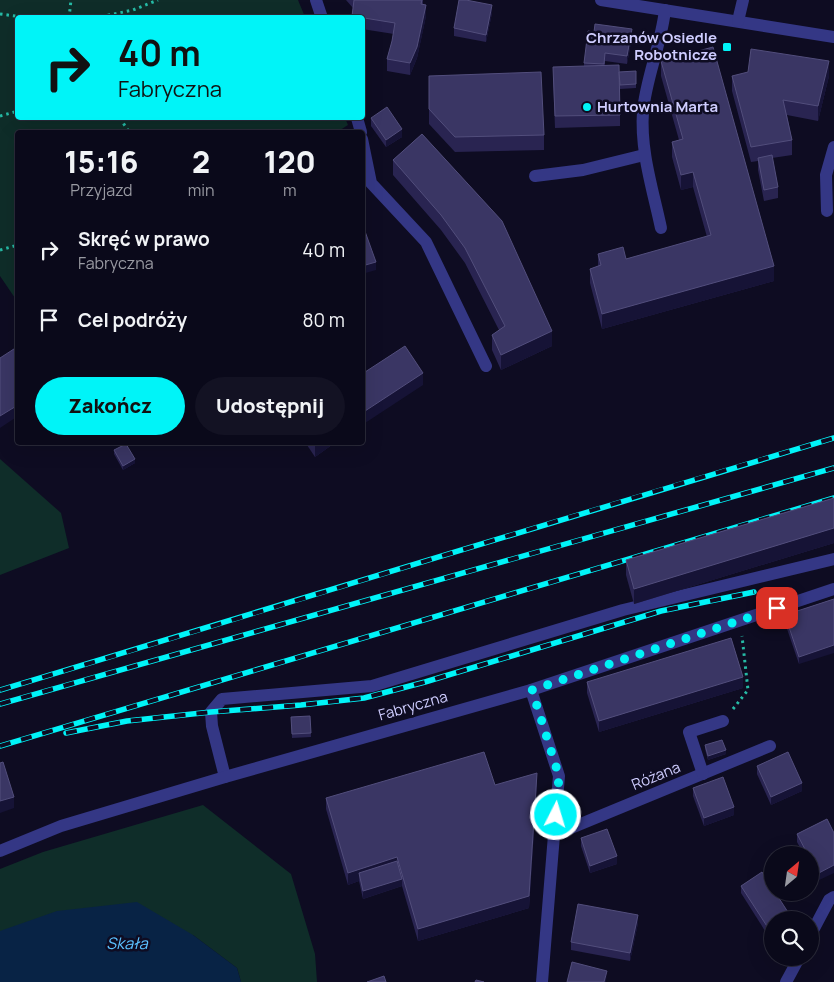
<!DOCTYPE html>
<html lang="pl">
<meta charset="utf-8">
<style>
body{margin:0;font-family:Manrope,sans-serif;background:#131223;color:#f1f3f6;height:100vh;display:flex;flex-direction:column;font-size:19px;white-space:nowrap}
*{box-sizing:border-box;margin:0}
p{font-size:16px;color:#999aa2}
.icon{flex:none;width:28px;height:28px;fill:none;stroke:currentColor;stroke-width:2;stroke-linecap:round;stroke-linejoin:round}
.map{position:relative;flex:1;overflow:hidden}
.panel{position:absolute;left:15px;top:130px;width:350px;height:315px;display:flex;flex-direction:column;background:#0a091a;border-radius:5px;box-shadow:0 5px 20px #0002,0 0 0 1px #2a2a39}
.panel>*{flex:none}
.guide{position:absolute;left:15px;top:15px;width:350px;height:105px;border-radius:5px;box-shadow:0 5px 20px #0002,0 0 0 1px #2a2a39;background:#00f4f8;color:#111;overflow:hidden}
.needle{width:32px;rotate:29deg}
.tools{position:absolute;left:764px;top:846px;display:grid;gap:10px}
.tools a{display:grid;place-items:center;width:55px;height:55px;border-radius:50%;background:#0a091a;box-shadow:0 5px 20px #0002,0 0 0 1px #2a2a39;font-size:25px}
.pin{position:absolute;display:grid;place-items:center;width:42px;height:42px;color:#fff;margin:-21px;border-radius:10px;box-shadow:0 2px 8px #0006}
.me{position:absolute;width:55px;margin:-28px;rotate:5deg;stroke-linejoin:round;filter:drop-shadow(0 0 4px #0008)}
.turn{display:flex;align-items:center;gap:18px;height:105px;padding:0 20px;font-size:22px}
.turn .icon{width:65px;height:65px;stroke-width:2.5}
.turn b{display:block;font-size:35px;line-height:42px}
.eta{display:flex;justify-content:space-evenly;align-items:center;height:85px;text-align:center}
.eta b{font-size:30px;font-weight:800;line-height:35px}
.button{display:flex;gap:10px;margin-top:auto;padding:10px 20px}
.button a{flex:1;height:58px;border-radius:30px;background:#00f4f8;color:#111;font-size:20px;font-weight:800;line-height:58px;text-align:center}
.button a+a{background:#131223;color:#f1f3f6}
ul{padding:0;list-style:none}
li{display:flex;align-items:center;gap:15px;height:70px;padding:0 20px}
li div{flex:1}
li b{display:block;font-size:19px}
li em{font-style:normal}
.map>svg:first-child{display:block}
.green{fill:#0f2d29}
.water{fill:#082345}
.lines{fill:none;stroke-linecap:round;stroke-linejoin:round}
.path{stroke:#26baa5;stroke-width:3;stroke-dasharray:2.5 4;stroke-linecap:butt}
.minor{stroke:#343785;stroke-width:12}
.rail-casing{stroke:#00f4f8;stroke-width:5.5}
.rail{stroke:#0e0c22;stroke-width:4;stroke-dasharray:11;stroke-linecap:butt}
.wall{fill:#292451}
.shaded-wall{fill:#161336}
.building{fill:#3a3664;stroke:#524e7c}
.route{stroke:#00f4f8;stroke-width:9;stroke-dasharray:0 16.2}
.poi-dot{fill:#00f4f8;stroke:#0e0c22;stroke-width:2}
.labels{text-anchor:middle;stroke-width:5;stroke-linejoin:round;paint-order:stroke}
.poi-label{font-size:15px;font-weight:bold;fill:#cfcdff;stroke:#0e0c22;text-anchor:end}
.street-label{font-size:15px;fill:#cfcdff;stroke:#0e0c22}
.water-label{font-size:16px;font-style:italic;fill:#5bc1ff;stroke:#0e0c22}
</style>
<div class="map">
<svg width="834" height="982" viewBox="0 0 834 982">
<rect width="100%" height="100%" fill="#0e0c22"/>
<!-- green -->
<g class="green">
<path d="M0,0H298L305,17L18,18V118H345L348,125L337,132H18L17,301L0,276Z"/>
<path d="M0,459L61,513L69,548L0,575Z"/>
<path d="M203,805L291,874L315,954L317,982H241L237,968L193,935L0,931V869L43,852Z"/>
</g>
<!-- water -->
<path class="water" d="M137,902L193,935L237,968L241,982H0V931L57,911Z"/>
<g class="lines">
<!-- path -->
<g class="path">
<path d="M0,14L30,18"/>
<path d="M69,18L71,0"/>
<path d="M95,18L133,10L158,0"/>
<path d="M0,116L18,111"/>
<path d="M120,118L129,132"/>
<path d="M0,250L18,245"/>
<path d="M733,709L748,690L742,636"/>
</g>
<!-- minor -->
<g class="minor">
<path d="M316,0L322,18"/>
<path d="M601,0L834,37"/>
<path d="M738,21L743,0"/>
<path d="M357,118L361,132"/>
<path d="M362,139L371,183L426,242L486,366"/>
<path d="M535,176L583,170L644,155"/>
<path d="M827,211L826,175L834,147"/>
<path d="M661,228C653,190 640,151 643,111C646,78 661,45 665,10"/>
<path d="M531,690L559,776L554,835L770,746"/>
<path d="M703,774L689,732L723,721"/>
<path d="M225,777L212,726L211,712L222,699L372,686L623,610L834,559"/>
<path d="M0,851L61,826L225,777L531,690L834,589"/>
<path d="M810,936L829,900L834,897"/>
<path d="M542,982L554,835"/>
<path d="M786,982L799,958"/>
</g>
<defs>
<g id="rail">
<path d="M0,690C279,607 555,520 834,438"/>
<path d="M0,704L834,468"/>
<path d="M66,733L127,721L211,712L301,705L364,698L425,682L661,611L754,592"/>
<path d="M0,746L834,498"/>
</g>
</defs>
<!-- rail casing -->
<use href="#rail" class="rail-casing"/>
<!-- rail -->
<use href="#rail" class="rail"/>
</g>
<!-- wall -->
<g class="wall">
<path d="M346,0H423V4L426,16L417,58L410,75L387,71V59L392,41L394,34L362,29V18H352L353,8Z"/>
<path d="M492,13L486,42L454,36V28Z"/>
<path d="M632,37L627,64L605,61V65L619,72L636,71V88L620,89V126L555,128L553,78L584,66V63Z"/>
<path d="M661,61L774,281L602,329L590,283V269L598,266V254L626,259L707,237L693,187L681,190L672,157V142L679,140L661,76Z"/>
<path d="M429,76L544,135V150L455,152L429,124Z"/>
<path d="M732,76H829L818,121L787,115L792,140V155L772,158L778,187V198L764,201L758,170V161L751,162L732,91Z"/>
<path d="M371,118L402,137L386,147L371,126Z"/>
<path d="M422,134L552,346L501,370L492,350V335L499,330L465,263L441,230L393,175V160Z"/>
<path d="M305,442H336L315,457Z"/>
<path d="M114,450L135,463L123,470L114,454Z"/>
<path d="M834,498V543L634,604L626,575V560Z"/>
<path d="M834,599L799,664L785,623V615Z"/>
<path d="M587,682L743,688L599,732L587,693Z"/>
<path d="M310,716L311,737L292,738L291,717Z"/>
<path d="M705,745L726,754L708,760L705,749Z"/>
<path d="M757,766L802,791L771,805L757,774Z"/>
<path d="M537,784L529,908L418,941L402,886L363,899L359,881L348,885L326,809V798L495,785Z"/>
<path d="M693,788L734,815L704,826L693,796Z"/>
<path d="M827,819L817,881L810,867V855H804L797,842V834Z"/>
<path d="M581,838L617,864L590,873L581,846Z"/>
<path d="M741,886L772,920V942L741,893Z"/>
<path d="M638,923L630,961L571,950V942Z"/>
</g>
<!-- shaded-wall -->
<g class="shaded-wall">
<path d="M426,5V16L417,58L410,75V63Z"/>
<path d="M492,5V13L486,42V35Z"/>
<path d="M632,29V37L627,64V56Z"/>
<path d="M829,61V76L818,121V106Z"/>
<path d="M402,129V137L386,147V140Z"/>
<path d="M693,172V187L681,190V175Z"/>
<path d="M376,262V270L362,274V266Z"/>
<path d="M774,266V281L602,329V314Z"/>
<path d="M552,331V346L501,370V355Z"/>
<path d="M423,373V385L362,425V413Z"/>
<path d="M18,405V416L0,428V416Z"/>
<path d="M319,442H336L315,457V445Z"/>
<path d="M135,459V463L123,470V466Z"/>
<path d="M834,528V543L634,604V589Z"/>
<path d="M834,645V653L799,664V657Z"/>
<path d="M743,677V688L599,732V721Z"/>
<path d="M726,750V754L708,760V756Z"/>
<path d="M537,773V784L529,908L418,941V929Z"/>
<path d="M802,783V791L771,805V797Z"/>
<path d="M14,797V808L0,813V801Z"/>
<path d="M734,807V815L704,826V818Z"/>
<path d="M617,856V864L590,873V866Z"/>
<path d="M397,857V868L359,873V881L348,885V873Z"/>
<path d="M834,865V873L817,881V874Z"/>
<path d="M402,879V886L363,899V891Z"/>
<path d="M638,915V923L630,961V953Z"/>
<path d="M607,971L606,982H604Z"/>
</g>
<!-- building -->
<g class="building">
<path d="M354,0H422L421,4L426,5L417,47L410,63L387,59L392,41L395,23L352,16Z"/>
<path d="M459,0H466L492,5L486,35L454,28Z"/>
<path d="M595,24L632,29L627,56L605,53L604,64L584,63L588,31L594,32Z"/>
<path d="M713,47L774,266L602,314L590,269L601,265L598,254L623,247L626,259L711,235L693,172L681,175L672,142L683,139L661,61Z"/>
<path d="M751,49L829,61L818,106L783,100L792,140L751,147L732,76L748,72Z"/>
<path d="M619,65L620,115L555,116L553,67Z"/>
<path d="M636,71V84L620,85L619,72Z"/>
<path d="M541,72L544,135L455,137L429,109V76Z"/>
<path d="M387,107L402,129L386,140L371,118Z"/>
<path d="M422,134L502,221L552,331L501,355L492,335L505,326L465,248L441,215L393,160Z"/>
<path d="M772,155L778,187L764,190L758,158Z"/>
<path d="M362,223L376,262L362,266Z"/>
<path d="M405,346L423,373L362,413V374Z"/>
<path d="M17,347L18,349V405L0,416V358Z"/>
<path d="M313,442H319L315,445Z"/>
<path d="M126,444L135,459L123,466L114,450Z"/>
<path d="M834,498V528L634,589L626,560Z"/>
<path d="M834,599V645L799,657L785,615Z"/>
<path d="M731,638L743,677L599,721L587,682Z"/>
<path d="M310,716L311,733L292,734L291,717Z"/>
<path d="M722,740L726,750L708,756L705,745Z"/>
<path d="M484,752L495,785L537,773L529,896L418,929L397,857L348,873L326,798Z"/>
<path d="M788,752L802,783L771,797L757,766Z"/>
<path d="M3,762L14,797L0,801V763Z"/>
<path d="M723,777L734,807L704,818L693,788Z"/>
<path d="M827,819L834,833V865L817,874L810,859V855H808L797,834Z"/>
<path d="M607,829L617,856L590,866L581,838Z"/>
<path d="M397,861L402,879L363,891L359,873Z"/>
<path d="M762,872L772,889V892H775L793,920H772V934L741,886Z"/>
<path d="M578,904L638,915L630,953L571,942Z"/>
<path d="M572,962L607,971L604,982H567Z"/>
<path d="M384,976L386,982H367Z"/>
<path d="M476,980L484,982H475Z"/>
</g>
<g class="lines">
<!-- route -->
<path class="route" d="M556,815L559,776L532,690L777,608"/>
</g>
<!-- markers -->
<g class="poi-dot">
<rect x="722" y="42" width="10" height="10" rx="2.5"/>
<circle cx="587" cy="107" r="5"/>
</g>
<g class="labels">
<!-- poi labels -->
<g class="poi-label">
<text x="717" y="43">Chrzanów Osiedle<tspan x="717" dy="17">Robotnicze</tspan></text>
<text x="597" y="112" text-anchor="start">Hurtownia Marta</text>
</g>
<!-- street labels -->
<g class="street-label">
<text transform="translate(413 706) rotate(-16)" y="5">Fabryczna</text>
<text transform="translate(656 776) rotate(-22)" y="5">Różana</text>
</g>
<!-- water labels -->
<g class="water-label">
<text x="127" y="949">Skała</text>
</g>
</g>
</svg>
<div class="tools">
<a><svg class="needle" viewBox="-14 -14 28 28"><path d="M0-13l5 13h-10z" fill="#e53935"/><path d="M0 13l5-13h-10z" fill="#999aa2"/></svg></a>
<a><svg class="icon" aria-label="search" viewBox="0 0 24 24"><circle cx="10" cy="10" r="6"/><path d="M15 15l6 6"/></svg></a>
</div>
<div class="pin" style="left:777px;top:608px;background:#d93025"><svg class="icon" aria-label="arrive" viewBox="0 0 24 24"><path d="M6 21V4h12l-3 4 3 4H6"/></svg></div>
<svg class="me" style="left:556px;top:815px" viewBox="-20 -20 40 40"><circle r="17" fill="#00f4f8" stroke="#fff" stroke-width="3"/><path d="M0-11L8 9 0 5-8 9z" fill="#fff"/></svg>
<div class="guide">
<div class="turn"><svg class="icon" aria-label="right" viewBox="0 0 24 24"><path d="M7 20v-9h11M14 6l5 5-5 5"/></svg><div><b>40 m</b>Fabryczna</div></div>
</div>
<section class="panel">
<div class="eta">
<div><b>15:16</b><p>Przyjazd</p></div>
<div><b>2</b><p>min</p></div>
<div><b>120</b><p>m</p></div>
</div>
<ul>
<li><svg class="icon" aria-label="right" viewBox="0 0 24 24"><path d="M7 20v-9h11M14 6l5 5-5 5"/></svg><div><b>Skręć w prawo</b><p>Fabryczna</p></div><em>40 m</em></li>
<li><svg class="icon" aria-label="arrive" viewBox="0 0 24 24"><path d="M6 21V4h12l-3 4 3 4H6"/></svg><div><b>Cel podróży</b></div><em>80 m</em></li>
</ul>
<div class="button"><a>Zakończ</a><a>Udostępnij</a></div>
</section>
</div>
